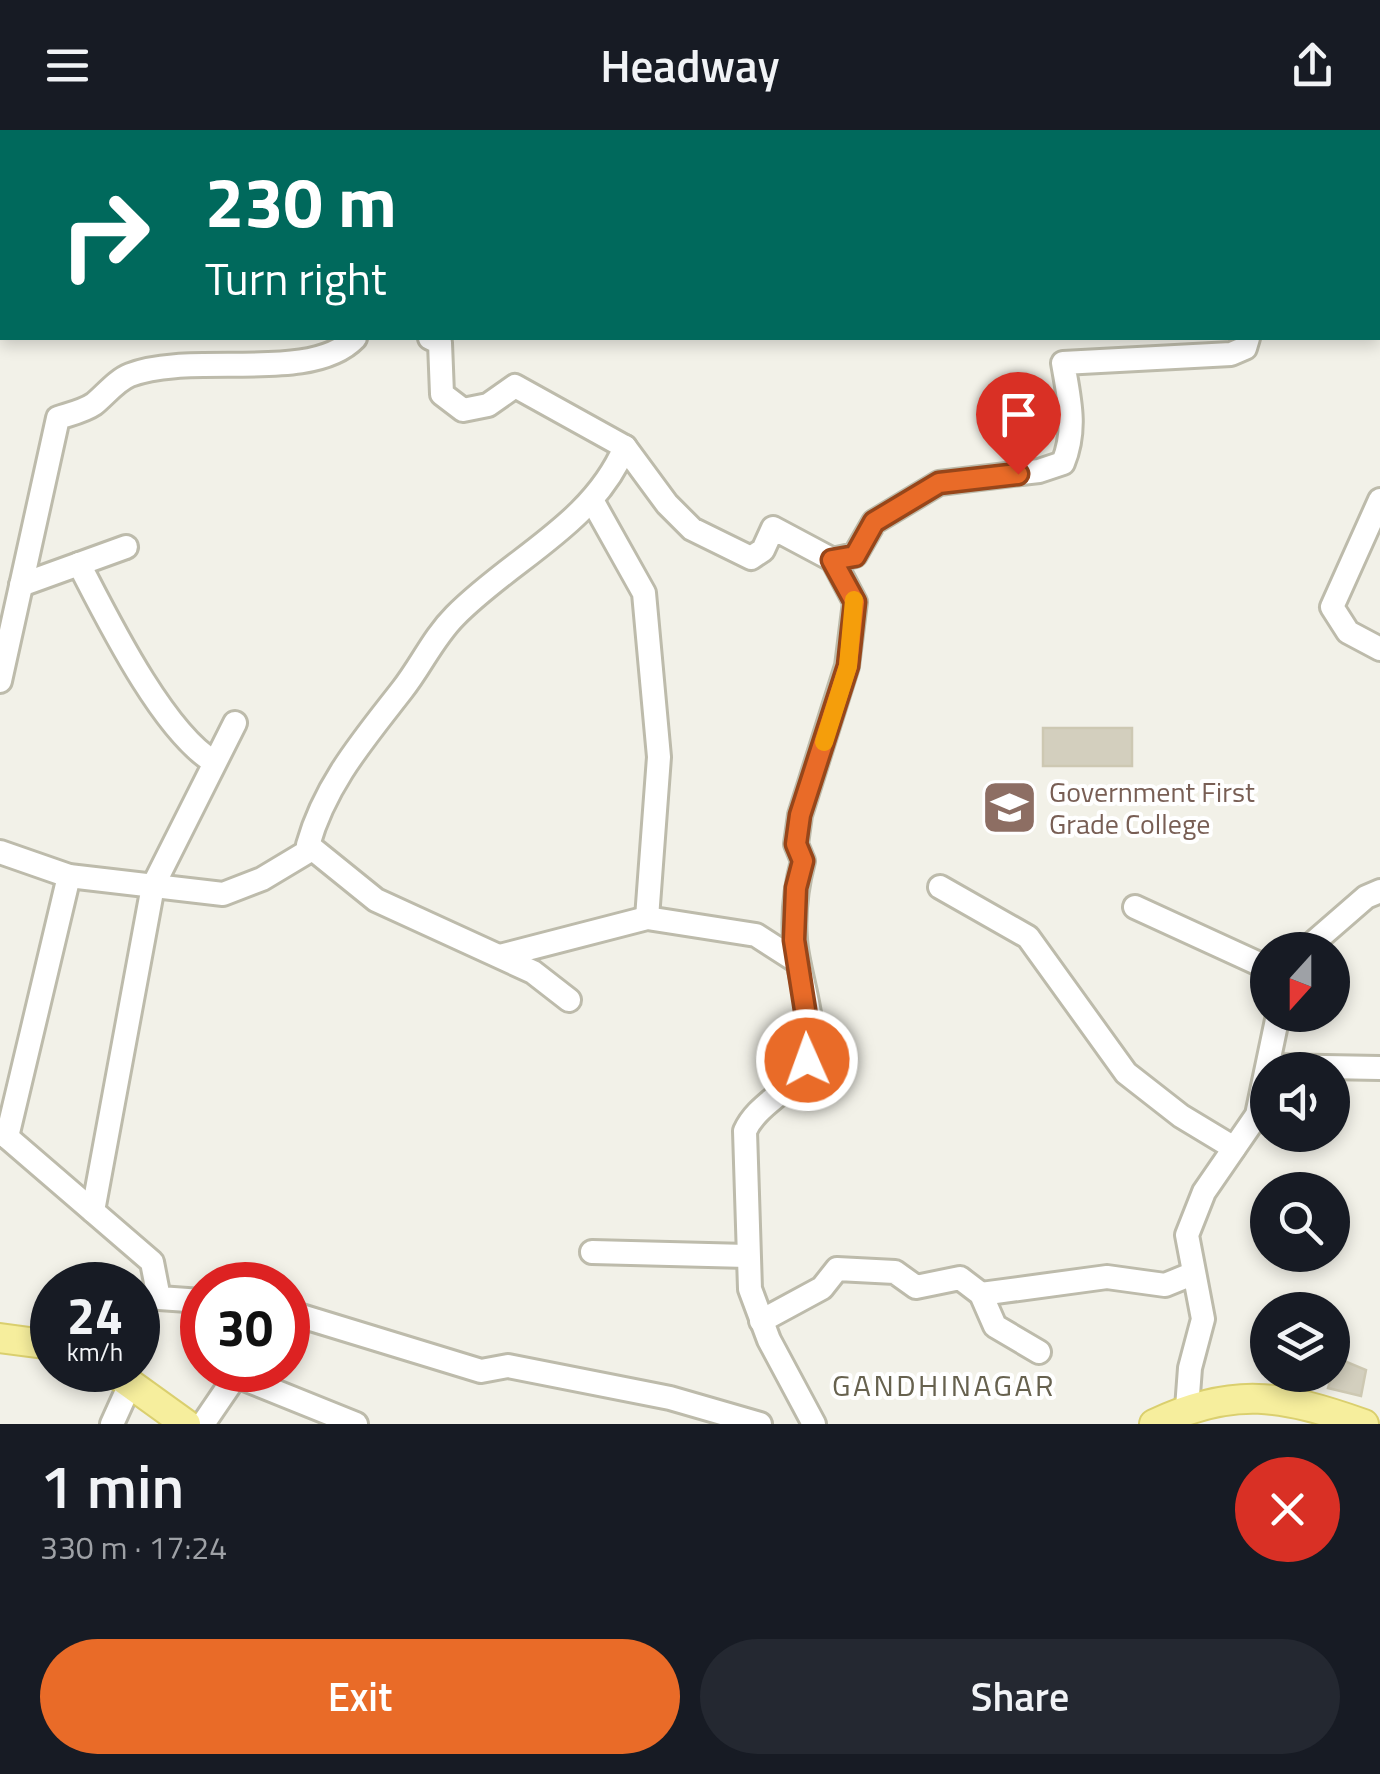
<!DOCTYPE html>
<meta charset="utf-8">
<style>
body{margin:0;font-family:"Titillium Web",sans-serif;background:#242831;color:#f1f3f6;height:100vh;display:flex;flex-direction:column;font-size:38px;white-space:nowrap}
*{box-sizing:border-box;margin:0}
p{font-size:32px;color:#9ea1a6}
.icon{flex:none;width:55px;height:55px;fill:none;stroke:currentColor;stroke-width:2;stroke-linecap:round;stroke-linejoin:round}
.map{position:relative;height:1294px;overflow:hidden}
.details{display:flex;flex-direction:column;background:#171b24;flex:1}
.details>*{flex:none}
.hud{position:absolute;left:0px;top:0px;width:1380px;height:210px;box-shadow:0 5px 15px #0003;background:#00695c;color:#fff;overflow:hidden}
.needle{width:65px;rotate:201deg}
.tools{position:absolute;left:1250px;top:802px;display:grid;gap:20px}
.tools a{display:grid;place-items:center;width:100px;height:100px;border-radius:50%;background:#171b24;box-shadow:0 5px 15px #0003;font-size:50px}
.speed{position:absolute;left:30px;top:1132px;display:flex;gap:20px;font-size:50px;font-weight:700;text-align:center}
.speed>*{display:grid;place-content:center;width:130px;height:130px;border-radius:50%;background:#171b24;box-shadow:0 5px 15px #0003;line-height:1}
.speed small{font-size:25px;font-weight:400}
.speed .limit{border:15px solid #d22;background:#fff;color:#111}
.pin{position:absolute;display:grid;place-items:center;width:85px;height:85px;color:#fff;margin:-102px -42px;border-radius:50% 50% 50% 0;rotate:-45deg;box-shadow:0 0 10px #0007}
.pin .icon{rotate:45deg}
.me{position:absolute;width:110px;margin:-55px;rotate:358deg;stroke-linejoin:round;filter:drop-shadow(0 0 8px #0008)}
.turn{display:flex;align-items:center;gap:35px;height:210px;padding:0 40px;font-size:45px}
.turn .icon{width:130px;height:130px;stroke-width:2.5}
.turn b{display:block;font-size:70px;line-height:85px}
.round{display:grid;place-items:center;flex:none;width:105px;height:105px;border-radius:52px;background:#242831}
.summary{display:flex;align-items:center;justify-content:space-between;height:170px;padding:0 40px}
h1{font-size:60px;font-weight:600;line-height:75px}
.primary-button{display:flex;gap:20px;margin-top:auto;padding:20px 40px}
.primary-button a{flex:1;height:115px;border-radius:60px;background:#e96b28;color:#fff;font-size:40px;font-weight:600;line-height:115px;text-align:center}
.primary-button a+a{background:#242831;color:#f1f3f6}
header{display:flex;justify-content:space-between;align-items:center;height:130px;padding:0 40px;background:#171b24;font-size:45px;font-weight:600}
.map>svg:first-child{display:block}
.building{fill:#d3cfbe;stroke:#cdc8b2;stroke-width:2.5}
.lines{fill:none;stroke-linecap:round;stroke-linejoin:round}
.minor-casing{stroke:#bdbbab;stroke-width:28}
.major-casing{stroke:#dacf6e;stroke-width:32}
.minor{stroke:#fff;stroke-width:22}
.major{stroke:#f6ee9d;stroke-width:28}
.route-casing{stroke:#97461a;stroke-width:25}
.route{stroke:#e96b28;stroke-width:18}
.slow{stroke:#f59e0b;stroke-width:18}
.labels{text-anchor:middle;stroke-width:8;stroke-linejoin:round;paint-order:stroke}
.education-label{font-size:28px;fill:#785e54;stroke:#fff;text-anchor:start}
.neighbourhood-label{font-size:30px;letter-spacing:2.5px;fill:#67624f;stroke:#fff}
</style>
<header><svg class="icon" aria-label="menu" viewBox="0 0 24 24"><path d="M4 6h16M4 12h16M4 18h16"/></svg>Headway<svg class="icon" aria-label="share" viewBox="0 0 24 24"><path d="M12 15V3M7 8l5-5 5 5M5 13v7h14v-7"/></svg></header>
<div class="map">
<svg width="1380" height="1294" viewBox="0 0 1380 1294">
<rect width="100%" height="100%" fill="#f2f1e8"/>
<!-- building -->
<g class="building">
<rect x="1043" y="598" width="89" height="38"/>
<path d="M1337,1228L1366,1240L1361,1266L1328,1258Z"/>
</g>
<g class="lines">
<defs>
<g id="minor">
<path d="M1223,0V2"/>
<path d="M737,2L739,0"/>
<path d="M1378,157H1380"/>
<path d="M430,208L440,213L442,264L463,280L488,275L515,256L625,317L667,374L692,399L751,428L763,420L773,398L833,430L855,425L874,392L939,353L1039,341L1063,333C1077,299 1069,268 1063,233L1231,224L1245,218L1248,208"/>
<path d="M1380,370L1332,477L1348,502L1380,519"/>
<path d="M593,372L644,463L659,627L647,788"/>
<path d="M79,434C107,488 163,602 214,632"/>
<path d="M21,455L126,417"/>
<path d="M0,551L58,288C70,284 84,281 94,274C105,265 117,250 130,245C191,221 311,254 355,208"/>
<path d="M0,722L69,746L223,764L262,749L312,719"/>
<path d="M940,757L1028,807L1126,943L1181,986L1234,1018"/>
<path d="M1135,777L1268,838"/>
<path d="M1305,820L1366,767L1380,761"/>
<path d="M500,826L647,788L756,805L798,832"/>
<path d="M569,870L533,842L376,770L308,715C325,654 364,609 402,560C421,536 433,508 455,486C512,428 592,395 625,317"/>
<path d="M1268,936L1380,938"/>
<path d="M0,1001L152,1132L159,1168L202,1171"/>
<path d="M7,1007L69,746"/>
<path d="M93,1081L153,756L235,593"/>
<path d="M592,1122L747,1126"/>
<path d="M981,1164L1107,1147L1165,1155L1192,1144"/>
<path d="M288,1182L481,1241L508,1236L670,1268L760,1294"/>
<path d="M761,1191L822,1158L837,1139L895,1142L916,1157L960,1148L981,1164L995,1196L1039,1222"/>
<path d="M222,1240L356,1294"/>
<path d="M1288,1273L1295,1245"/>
<path d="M1187,1278L1190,1238L1203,1189L1187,1105L1204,1062L1257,985L1278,885"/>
<path d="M112,1294L131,1252"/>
<path d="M203,1294L235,1247"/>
<path d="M814,1294L769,1210L750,1159L745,1001C758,972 793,962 806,932C821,897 797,845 795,809C793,782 796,757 803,731L796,714L800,685L847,536L855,472L833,430"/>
</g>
<g id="major">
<path d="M0,1208L52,1215"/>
<path d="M111,1240L186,1294"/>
<path d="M1154,1294C1234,1256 1282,1265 1364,1294"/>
</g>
</defs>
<!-- minor casing -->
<use href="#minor" class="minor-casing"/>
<!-- major casing -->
<use href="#major" class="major-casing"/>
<!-- minor -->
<use href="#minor" class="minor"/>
<!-- major -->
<use href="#major" class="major"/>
</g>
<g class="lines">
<defs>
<path id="route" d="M807,930L809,905L794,810L796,758L803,731L796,714L800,685L848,536L855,472L832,430L855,426L874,392L939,353L1018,344"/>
</defs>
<!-- route casing -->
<use href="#route" class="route-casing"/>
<!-- route -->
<use href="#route" class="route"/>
<!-- slow -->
<path class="slow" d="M824,612L848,536L854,470"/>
</g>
<!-- icons -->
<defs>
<symbol id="university-square" viewBox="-11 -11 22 22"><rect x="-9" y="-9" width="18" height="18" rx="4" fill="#8d6e63" stroke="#fff"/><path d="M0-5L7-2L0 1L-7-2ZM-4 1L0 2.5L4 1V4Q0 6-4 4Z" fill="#fff"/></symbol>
</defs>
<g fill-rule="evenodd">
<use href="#university-square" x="978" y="646" width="63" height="63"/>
</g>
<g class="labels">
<!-- education labels -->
<g class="education-label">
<text x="1049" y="672">Government First<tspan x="1049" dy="32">Grade College</tspan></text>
</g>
<!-- neighbourhood labels -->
<g class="neighbourhood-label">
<text x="944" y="1266">GANDHINAGAR</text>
</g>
</g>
</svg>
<div class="tools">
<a><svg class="needle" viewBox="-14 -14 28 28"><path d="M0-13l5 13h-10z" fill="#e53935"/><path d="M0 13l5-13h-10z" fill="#9ea1a6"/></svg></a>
<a><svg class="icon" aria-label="sound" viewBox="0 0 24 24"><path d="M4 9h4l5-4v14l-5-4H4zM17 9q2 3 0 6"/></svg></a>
<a><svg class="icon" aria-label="search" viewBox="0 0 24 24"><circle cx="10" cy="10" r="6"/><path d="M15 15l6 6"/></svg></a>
<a><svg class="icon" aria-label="layers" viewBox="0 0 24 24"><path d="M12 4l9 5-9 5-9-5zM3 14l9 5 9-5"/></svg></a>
</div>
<div class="speed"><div>24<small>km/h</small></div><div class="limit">30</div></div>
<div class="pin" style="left:1018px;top:344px;background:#d93025"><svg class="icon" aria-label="arrive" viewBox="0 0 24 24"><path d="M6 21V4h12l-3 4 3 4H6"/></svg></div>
<svg class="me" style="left:807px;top:930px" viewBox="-20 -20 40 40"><circle r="17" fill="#e96b28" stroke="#fff" stroke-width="3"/><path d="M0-11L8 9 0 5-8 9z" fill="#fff"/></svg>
<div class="hud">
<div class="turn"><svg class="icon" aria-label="right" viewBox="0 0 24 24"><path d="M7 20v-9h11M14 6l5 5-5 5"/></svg><div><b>230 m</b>Turn right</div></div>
</div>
</div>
<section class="details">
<div class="summary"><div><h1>1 min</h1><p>330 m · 17:24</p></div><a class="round" style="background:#d93025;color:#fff"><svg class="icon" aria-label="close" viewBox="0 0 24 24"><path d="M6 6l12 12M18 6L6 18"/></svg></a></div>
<div class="primary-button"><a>Exit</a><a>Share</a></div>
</section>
